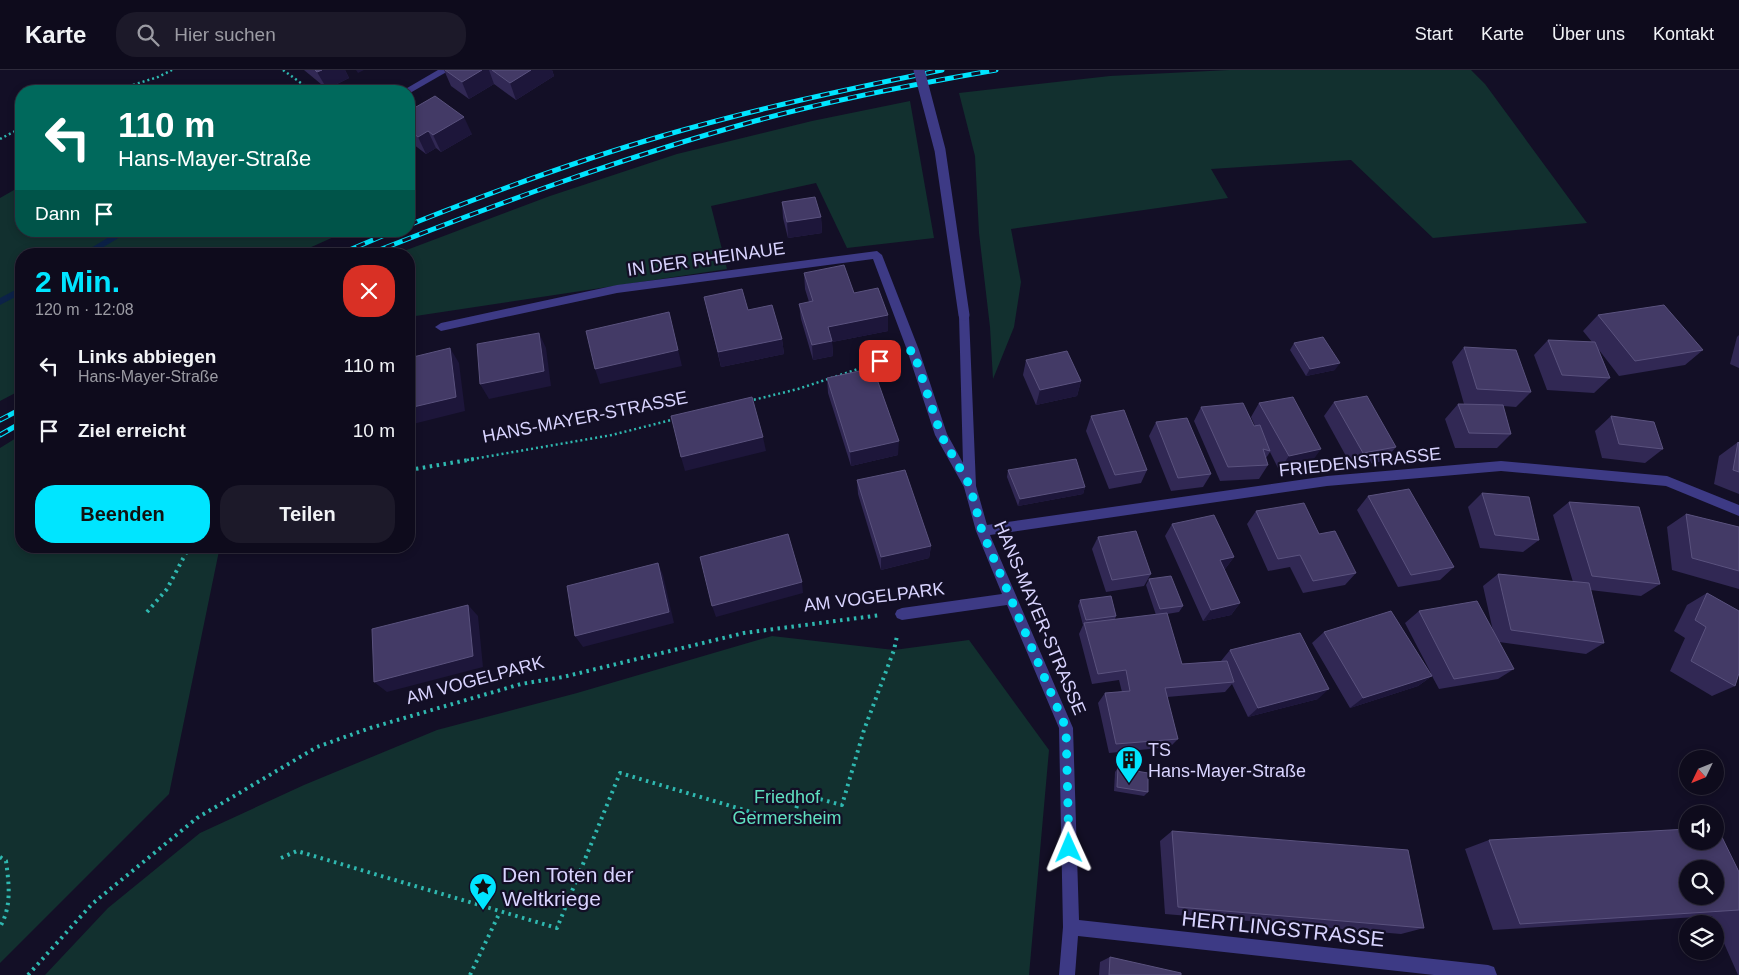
<!DOCTYPE html>
<html lang="de">
<meta charset="utf-8">
<style>
body{margin:0;font-family:Helvetica,sans-serif;background:#1c1929;color:#f1f3f6;height:100vh;display:flex;flex-direction:column;font-size:19px;white-space:nowrap}
*{box-sizing:border-box;margin:0}
p{font-size:16px;color:#9b9ba3}
.icon{flex:none;width:28px;height:28px;fill:none;stroke:currentColor;stroke-width:2;stroke-linecap:round;stroke-linejoin:round}
.map{position:relative;flex:1;overflow:hidden}
.details{position:absolute;left:15px;top:178px;width:400px;height:305px;display:flex;flex-direction:column;background:#0e0b1c;border-radius:20px;box-shadow:0 2px 8px #0003,0 0 0 1px #2e2b3b}
.details>*{flex:none}
.hud{position:absolute;left:15px;top:15px;width:400px;height:152px;border-radius:20px;box-shadow:0 2px 8px #0003,0 0 0 1px #2e2b3b;background:#00695c;color:#fff;overflow:hidden}
.needle{width:32px;rotate:227deg}
.buttons{position:absolute;left:1679px;top:680px;display:grid;gap:10px}
.buttons a{display:grid;place-items:center;width:45px;height:45px;border-radius:50%;background:#0e0b1c;box-shadow:0 2px 8px #0003,0 0 0 1px #2e2b3b;font-size:25px}
.pin{position:absolute;display:grid;place-items:center;width:42px;height:42px;color:#fff;margin:-21px;border-radius:10px;box-shadow:0 2px 8px #0006}
.me{position:absolute;width:55px;margin:-28px;rotate:359deg;stroke-linejoin:round;filter:drop-shadow(0 0 4px #0008)}
.turn{display:flex;align-items:center;gap:18px;height:105px;padding:0 20px;font-size:22px}
.turn .icon{width:65px;height:65px;stroke-width:2.5}
.turn b{display:block;font-size:35px;line-height:42px}
.then{display:flex;align-items:center;height:48px;padding:0 20px;background:#0003;gap:10px;font-size:19px}
.round{display:grid;place-items:center;flex:none;width:52px;height:52px;border-radius:20px;background:#1c1929}
.head{display:flex;align-items:center;justify-content:space-between;height:85px;padding:0 20px}
h1{font-size:30px;font-weight:800;line-height:38px;color:#00e5ff}
.button{display:flex;gap:10px;margin-top:auto;padding:10px 20px}
.button a{flex:1;height:58px;border-radius:20px;background:#00e5ff;color:#111;font-size:20px;font-weight:800;line-height:58px;text-align:center}
.button a+a{background:#1c1929;color:#f1f3f6}
ul{padding:0;list-style:none}
li{display:flex;align-items:center;gap:15px;height:65px;padding:0 20px}
li div{flex:1}
li b{display:block;font-size:19px}
li em{font-style:normal}
header{display:flex;align-items:center;gap:30px;box-sizing:border-box;height:70px;padding:0 25px;background:#0e0b1c;border-bottom:1px solid #2e2b3b}
header strong{font-size:24px}
nav{display:flex;gap:28px;margin-inline-start:auto;font-size:18px}
.search{width:350px;height:45px;background:#1c1929;display:flex;align-items:center;gap:12px;box-sizing:border-box;padding:0 18px;border-radius:20px;color:#9b9ba3;font-size:19px}
.map>svg:first-child{display:block}
.green{fill:#12302f}
.lines{fill:none;stroke-linecap:round;stroke-linejoin:round}
.stream{fill:#0c2248;fill-rule:evenodd}
.path-far1{stroke:#2fb8b0;stroke-width:2.5;stroke-dasharray:2 3;stroke-linecap:butt}
.path{stroke:#2fb8b0;stroke-width:4;stroke-dasharray:2.5 4.5;stroke-linecap:butt}
.minor{fill:#3d3a85;fill-rule:evenodd}
.rail-casing{stroke:#00e5ff;stroke-width:5}
.rail{stroke:#130f26;stroke-width:3;stroke-dasharray:9;stroke-linecap:butt}
.minor-bridge{stroke:#3d3a85;stroke-width:11}
.wall{fill:#312854}
.shaded-wall{fill:#1d163a}
.building{fill:#433a66;stroke:#5a527e;fill-rule:evenodd}
.route{stroke:#00e5ff;stroke-width:9;stroke-dasharray:0 16.2}
.labels{text-anchor:middle;stroke-width:4.5;stroke-linejoin:round;paint-order:stroke}
.street-label{font-size:18px;fill:#d9d4ff;stroke:#130f26}
.poi-label{font-size:18px;fill:#d9d4ff;stroke:#130f26;text-anchor:start}
.park-label{font-size:18px;fill:#5fe0c0;stroke:#130f26}
.near-poi-label{font-size:21px;fill:#d9d4ff;stroke:#130f26;text-anchor:start}
.near-street-label{font-size:21px;fill:#d9d4ff;stroke:#130f26}
</style>
<header>
<strong>Karte</strong>
<div class="search"><svg class="icon" aria-label="search" viewBox="0 0 24 24"><circle cx="10" cy="10" r="6"/><path d="M15 15l6 6"/></svg>Hier suchen</div>
<nav><a>Start</a><a>Karte</a><a>Über uns</a><a>Kontakt</a></nav>
</header>
<div class="map">
<svg width="1739" height="905" viewBox="0 0 1739 905">
<rect width="100%" height="100%" fill="#130f26"/>
<!-- green -->
<g class="green">
<path d="M1229,0H1471L1485,14L1587,153L1433,168L1351,90L1211,99L1228,128L1011,159L1021,212L1014,257L993,309L990,257L979,163L975,86L959,23L1110,6Z"/>
<path d="M910,31L934,168L847,178L816,113L711,136L727,199L409,247V184H396L550,126L677,84L812,51Z"/>
<path d="M21,116V161H334L338,165L296,184H21V320L0,331V128Z"/>
<path d="M21,365V476H220L169,724L0,893V378Z"/>
<path d="M772,566L894,580L969,570L1049,680L1029,905H45L108,838L200,763L304,715L437,660L577,623Z"/>
</g>
<g class="lines">
<!-- stream -->
<g class="stream">
<path d="M119,161H130L92,184H81Z"/>
<path d="M21,217V224L0,235V228Z"/>
</g>
<!-- path-far1 -->
<g class="path-far1">
<path d="M283,0L312,21"/>
<path d="M114,21L158,7L172,0"/>
<path d="M130,21L133,13"/>
<path d="M0,69L21,58"/>
<path d="M749,331L798,319L891,288"/>
<path d="M467,390L612,365L675,349"/>
</g>
<!-- path -->
<g class="path">
<path d="M409,400L474,389"/>
<path d="M147,542L167,519L187,481L195,476"/>
<path d="M0,787L6,791C9,814 12,836 0,857"/>
<path d="M281,788L297,781L557,858L620,703L791,754L801,724L842,735L864,660L894,580L897,566"/>
<path d="M28,905L92,834L197,748L317,677L370,658L521,614L563,607L744,563L881,545"/>
<path d="M470,905L500,842"/>
</g>
<!-- minor -->
<g class="minor">
<path d="M438,0H450L410,23L402,21Z"/>
<path d="M877,181L882,185L919,280L947,364L963,393L959,245L964,241L969,245L976,416L987,455L1327,406L1501,391L1667,406L1739,435V446L1666,416L1501,401L1327,416L990,465L1073,658L1079,850L1488,895L1494,897L1497,905H1434L1078,866L1075,905H1059L1063,857L1059,658L1007,535L902,550L897,548L895,544L897,540L902,538L1002,524L976,461L964,417L935,365L907,280L873,189L617,223L441,261L435,257L441,253L617,215Z"/>
</g>
<defs>
<g id="rail">
<path d="M409,155C492,122 576,91 662,66C754,39 848,19 942,0"/>
<path d="M340,184L394,161"/>
<path d="M369,184C496,134 624,87 755,51C835,29 915,14 996,0"/>
<path d="M0,350L21,339"/>
<path d="M0,365L21,353"/>
</g>
</defs>
<!-- rail casing -->
<use href="#rail" class="rail-casing"/>
<!-- rail -->
<use href="#rail" class="rail"/>
<!-- minor-bridge -->
<path class="minor-bridge" d="M919,0L940,80L964,245"/>
</g>
<!-- wall -->
<g class="wall">
<path d="M304,0H345L349,8L327,19Z"/>
<path d="M444,0H552L554,6L516,30L494,14L469,29L451,16Z"/>
<path d="M409,41L472,64L441,82L436,78L426,84L409,71Z"/>
<path d="M782,132L821,147L822,163L788,168L783,148Z"/>
<path d="M804,203L854,223L888,245V261L832,272L833,286L813,290L801,249L799,234L809,232L805,219Z"/>
<path d="M704,227L748,240L782,269L784,284L721,297Z"/>
<path d="M1598,245L1703,280L1685,295L1619,306L1599,280L1610,308L1594,323L1547,320L1534,285L1548,270L1592,272L1583,261Z"/>
<path d="M1739,265V298L1730,294L1737,267Z"/>
<path d="M1294,273L1335,300L1306,306L1290,280Z"/>
<path d="M1464,277L1531,322L1516,337L1503,336L1511,364L1497,378H1455L1445,349L1458,334L1476,335L1464,334L1452,292Z"/>
<path d="M1026,290L1081,311L1077,326L1036,335L1023,305Z"/>
<path d="M827,308L898,385L851,396L828,323Z"/>
<path d="M1334,332L1396,377L1384,391L1352,397L1324,346Z"/>
<path d="M1259,333L1311,393L1279,400L1270,382L1266,388L1268,395L1259,409L1220,411L1194,351L1201,337L1254,356H1255L1251,347Z"/>
<path d="M1091,346L1147,400L1141,413L1109,419L1086,361Z"/>
<path d="M1611,346L1663,379L1645,393L1602,388L1595,361Z"/>
<path d="M1156,352L1211,404L1203,417L1171,421L1149,366Z"/>
<path d="M1738,372L1739,373V424L1714,414L1719,386Z"/>
<path d="M1008,400L1085,417L1083,424L1018,436L1007,407Z"/>
<path d="M857,410L931,476L929,488L881,500L858,424Z"/>
<path d="M1482,423L1539,470L1523,482L1480,478L1468,437Z"/>
<path d="M1368,426L1454,497L1440,510L1398,517L1357,440Z"/>
<path d="M1569,432L1660,514L1641,526L1590,520L1604,573L1586,584L1499,572L1514,599L1498,609L1439,619L1432,606L1418,616L1350,638L1312,573L1324,562L1431,603L1405,553L1419,541L1493,561L1483,516L1498,504L1573,512L1553,445Z"/>
<path d="M1256,441L1319,464L1356,503L1345,515L1303,523L1290,497L1268,501L1247,454Z"/>
<path d="M1686,444L1739,457V519L1672,500L1667,457Z"/>
<path d="M1172,454L1234,487L1225,499H1224L1240,533L1231,545L1203,551L1165,466Z"/>
<path d="M1098,467L1151,504L1144,516L1106,522L1092,479Z"/>
<path d="M1149,509L1183,536L1179,542L1167,544L1182,594L1221,591L1230,580L1318,629L1248,647L1232,614L1225,622L1167,627L1178,669L1170,677L1109,683L1098,633L1105,623L1122,622L1119,610L1092,614L1079,564L1083,555L1078,536L1080,530L1116,546L1115,549L1156,545L1146,515Z"/>
<path d="M1707,523L1735,616L1712,626L1670,601L1685,568L1674,561L1687,535Z"/>
<path d="M1118,698L1148,722L1144,726L1114,721L1115,702Z"/>
<path d="M1172,761L1424,858L1401,864L1165,844L1160,771Z"/>
<path d="M1489,770L1739,802V905H1738L1712,846L1493,860L1465,779Z"/>
<path d="M1110,887L1181,905H1099L1100,892Z"/>
</g>
<!-- shaded-wall -->
<g class="shaded-wall">
<path d="M322,0H345L349,8L327,19L317,2Z"/>
<path d="M356,0H364L358,3Z"/>
<path d="M482,0H489L494,14L469,29L462,12Z"/>
<path d="M531,0H552L554,6L516,30L510,13Z"/>
<path d="M464,47L472,64L441,82L433,65Z"/>
<path d="M428,61L436,78L426,84L418,67Z"/>
<path d="M821,147L822,163L788,168L787,152Z"/>
<path d="M669,242L682,296L600,314L595,299Z"/>
<path d="M888,245V261L832,272L833,286L813,290L812,275L828,257Z"/>
<path d="M539,263L546,278L551,316L489,329L480,314Z"/>
<path d="M782,269L784,284L721,297L718,282Z"/>
<path d="M450,278L459,293L465,341L409,355V338Z"/>
<path d="M1340,293L1335,300L1306,306L1310,299Z"/>
<path d="M1081,311L1077,326L1036,335L1040,320Z"/>
<path d="M763,367L766,381L685,401L681,387Z"/>
<path d="M899,371L898,385L851,396L850,382Z"/>
<path d="M1321,379L1311,393L1279,400L1289,386Z"/>
<path d="M1085,417L1083,424L1018,436L1020,429Z"/>
<path d="M931,476L929,488L881,500V487Z"/>
<path d="M1234,487L1225,499L1212,502L1220,490Z"/>
<path d="M658,493L663,505L674,553L583,577L575,566Z"/>
<path d="M802,512L803,523L716,547L712,536Z"/>
<path d="M1240,533L1231,545L1203,551L1211,540Z"/>
<path d="M468,535L478,546L483,597L387,622L374,612Z"/>
<path d="M1432,606L1418,616L1350,638L1363,628Z"/>
<path d="M1329,619L1318,629L1248,647L1258,638Z"/>
</g>
<!-- building -->
<g class="building">
<path d="M315,0H322L317,2Z"/>
<path d="M445,0H482L462,12Z"/>
<path d="M492,0H531L510,13Z"/>
<path d="M435,26L464,47L433,65L428,61L418,67L409,60V41Z"/>
<path d="M815,127L821,147L787,152L782,132Z"/>
<path d="M844,195L854,223L878,218L888,245L828,257L832,271L812,275L799,234L813,231L804,203Z"/>
<path d="M742,219L748,240L772,235L782,269L718,282L704,227Z"/>
<path d="M1664,235L1703,280L1635,291L1598,245Z"/>
<path d="M669,242L678,280L595,299L586,261Z"/>
<path d="M539,263L544,301L480,314L477,274Z"/>
<path d="M1323,267L1340,293L1310,299L1294,273Z"/>
<path d="M1548,270L1595,272L1610,308L1562,305Z"/>
<path d="M1464,277L1516,280L1531,322L1477,319Z"/>
<path d="M450,278L456,327L409,338V288Z"/>
<path d="M1067,281L1081,311L1040,320L1026,290Z"/>
<path d="M873,298L899,371L850,382L827,308Z"/>
<path d="M1367,326L1396,377L1363,383L1334,332Z"/>
<path d="M752,327L763,367L681,387L671,346Z"/>
<path d="M1293,327L1321,379L1289,386L1259,333Z"/>
<path d="M1243,333L1254,356L1260,355L1270,381L1263,379L1268,395L1228,397L1201,337Z"/>
<path d="M1458,334L1503,335L1511,364L1469,363Z"/>
<path d="M1124,340L1147,400L1115,405L1091,346Z"/>
<path d="M1611,346L1654,352L1663,379L1619,374Z"/>
<path d="M1187,348L1211,404L1178,408L1156,352Z"/>
<path d="M1738,372L1739,373V402L1733,400Z"/>
<path d="M1076,389L1085,417L1020,429L1008,400Z"/>
<path d="M905,400L931,476L881,487L857,410Z"/>
<path d="M1409,419L1454,497L1411,505L1368,426Z"/>
<path d="M1482,423L1529,427L1539,470L1495,465Z"/>
<path d="M1569,432L1639,437L1660,514L1592,506Z"/>
<path d="M1304,433L1319,464L1335,461L1356,503L1313,511L1300,485L1278,489L1256,441Z"/>
<path d="M1686,444L1739,457V501L1692,488Z"/>
<path d="M1214,445L1234,487L1220,490L1240,533L1211,540L1172,454Z"/>
<path d="M1136,461L1151,504L1112,510L1098,467Z"/>
<path d="M788,464L802,512L712,536L700,487Z"/>
<path d="M658,493L669,542L575,566L567,516Z"/>
<path d="M1498,504L1589,513L1604,573L1511,560Z"/>
<path d="M1171,506L1183,536L1160,539L1149,509Z"/>
<path d="M1707,523L1739,541V603L1735,616L1691,591L1706,557L1695,550Z"/>
<path d="M1111,526L1116,546L1086,550L1080,530Z"/>
<path d="M1477,531L1514,599L1454,609L1419,541Z"/>
<path d="M468,535L473,586L374,612L372,559Z"/>
<path d="M1391,541L1432,606L1363,628L1324,562Z"/>
<path d="M1167,543L1182,594L1227,591L1234,612L1165,618L1178,669L1116,674L1105,623L1130,621L1126,600L1098,604L1084,553Z"/>
<path d="M1300,563L1329,619L1258,638L1230,580Z"/>
<path d="M1118,698L1148,703V722L1117,717Z"/>
<path d="M1715,757H1717L1739,802V840L1520,854L1489,770L1688,759V771H1715ZM1688,799H1715V826H1688Z"/>
<path d="M1172,761L1408,780L1424,858L1178,837Z"/>
<path d="M1110,887L1181,903V905H1109Z"/>
</g>
<g class="lines">
<!-- route -->
<path class="route" d="M880,291L913,280L941,365L970,416L982,461L1066,658L1069,778"/>
</g>
<!-- icons -->
<defs>
<symbol id="building-pin" viewBox="-11 -11 22 30"><path d="M0 17L-7.5 6A9.5 9.5 0 1 1 7.5 6Z" fill="#00e5ff" stroke="#130f26"/><path d="M-4-6H4V6H1V3H-1V6H-4ZM-2.5-4.3h1.7v1.8h-1.7ZM.8-4.3h1.7v1.8H.8ZM-2.5-1h1.7V.8h-1.7ZM.8-1h1.7V.8H.8Z" fill="#111"/></symbol>
<symbol id="sight-pin" viewBox="-11 -11 22 30"><path d="M0 17L-7.5 6A9.5 9.5 0 1 1 7.5 6Z" fill="#00e5ff" stroke="#130f26"/><path d="M0-6L1.8-2.2L6-1.7L2.9 1.2L3.7 5.4L0 3.3L-3.7 5.4L-2.9 1.2L-6-1.7L-1.8-2.2Z" fill="#111"/></symbol>
</defs>
<g fill-rule="evenodd">
<use href="#building-pin" x="1113" y="674" width="32" height="43"/>
<use href="#sight-pin" x="467" y="801" width="32" height="43"/>
</g>
<g class="labels">
<!-- street labels -->
<g class="street-label">
<text transform="translate(706 189) rotate(-8)" y="6">IN DER RHEINAUE</text>
<text transform="translate(585 347) rotate(-11)" y="6">HANS-MAYER-STRASSE</text>
<text transform="translate(1360 392) rotate(-6)" y="6">FRIEDENSTRASSE</text>
<text transform="translate(874 527) rotate(-7)" y="6">AM VOGELPARK</text>
<text transform="translate(1040 548) rotate(67)" y="6">HANS-MAYER-STRASSE</text>
<text transform="translate(475 610) rotate(-15)" y="6">AM VOGELPARK</text>
</g>
<!-- poi labels -->
<g class="poi-label">
<text x="1148" y="686">TS<tspan x="1148" dy="21">Hans-Mayer-Straße</tspan></text>
</g>
<!-- park labels -->
<g class="park-label">
<text x="787" y="733">Friedhof<tspan x="787" dy="21">Germersheim</tspan></text>
</g>
<!-- near-poi labels -->
<g class="near-poi-label">
<text x="502" y="812">Den Toten der<tspan x="502" dy="24">Weltkriege</tspan></text>
</g>
<!-- near-street labels -->
<g class="near-street-label">
<text transform="translate(1283 859) rotate(6)" y="7">HERTLINGSTRASSE</text>
</g>
</g>
</svg>
<div class="buttons">
<a><svg class="needle" viewBox="-14 -14 28 28"><path d="M0-13l5 13h-10z" fill="#e53935"/><path d="M0 13l5-13h-10z" fill="#9b9ba3"/></svg></a>
<a><svg class="icon" aria-label="sound" viewBox="0 0 24 24"><path d="M4 9h4l5-4v14l-5-4H4zM17 9q2 3 0 6"/></svg></a>
<a><svg class="icon" aria-label="search" viewBox="0 0 24 24"><circle cx="10" cy="10" r="6"/><path d="M15 15l6 6"/></svg></a>
<a><svg class="icon" aria-label="layers" viewBox="0 0 24 24"><path d="M12 4l9 5-9 5-9-5zM3 14l9 5 9-5"/></svg></a>
</div>
<div class="pin" style="left:880px;top:291px;background:#d93025"><svg class="icon" aria-label="arrive" viewBox="0 0 24 24"><path d="M6 21V4h12l-3 4 3 4H6"/></svg></div>
<svg class="me" style="left:1069px;top:778px" viewBox="-20 -20 40 40"><path d="M0-17L14 15 0 8-14 15z" fill="#00e5ff" stroke="#fff" stroke-width="4"/></svg>
<div class="hud">
<div class="turn"><svg class="icon" aria-label="left" viewBox="0 0 24 24"><path d="M17 20v-9H6M10 6l-5 5 5 5"/></svg><div><b>110 m</b>Hans-Mayer-Straße</div></div>
<div class="then">Dann<svg class="icon" aria-label="arrive" viewBox="0 0 24 24"><path d="M6 21V4h12l-3 4 3 4H6"/></svg></div>
</div>
<section class="details">
<div class="head"><div><h1>2 Min.</h1><p>120 m · 12:08</p></div><a class="round" style="background:#d93025;color:#fff"><svg class="icon" aria-label="close" viewBox="0 0 24 24"><path d="M6 6l12 12M18 6L6 18"/></svg></a></div>
<ul>
<li><svg class="icon" aria-label="left" viewBox="0 0 24 24"><path d="M17 20v-9H6M10 6l-5 5 5 5"/></svg><div><b>Links abbiegen</b><p>Hans-Mayer-Straße</p></div><em>110 m</em></li>
<li><svg class="icon" aria-label="arrive" viewBox="0 0 24 24"><path d="M6 21V4h12l-3 4 3 4H6"/></svg><div><b>Ziel erreicht</b></div><em>10 m</em></li>
</ul>
<div class="button"><a>Beenden</a><a>Teilen</a></div>
</section>
</div>
